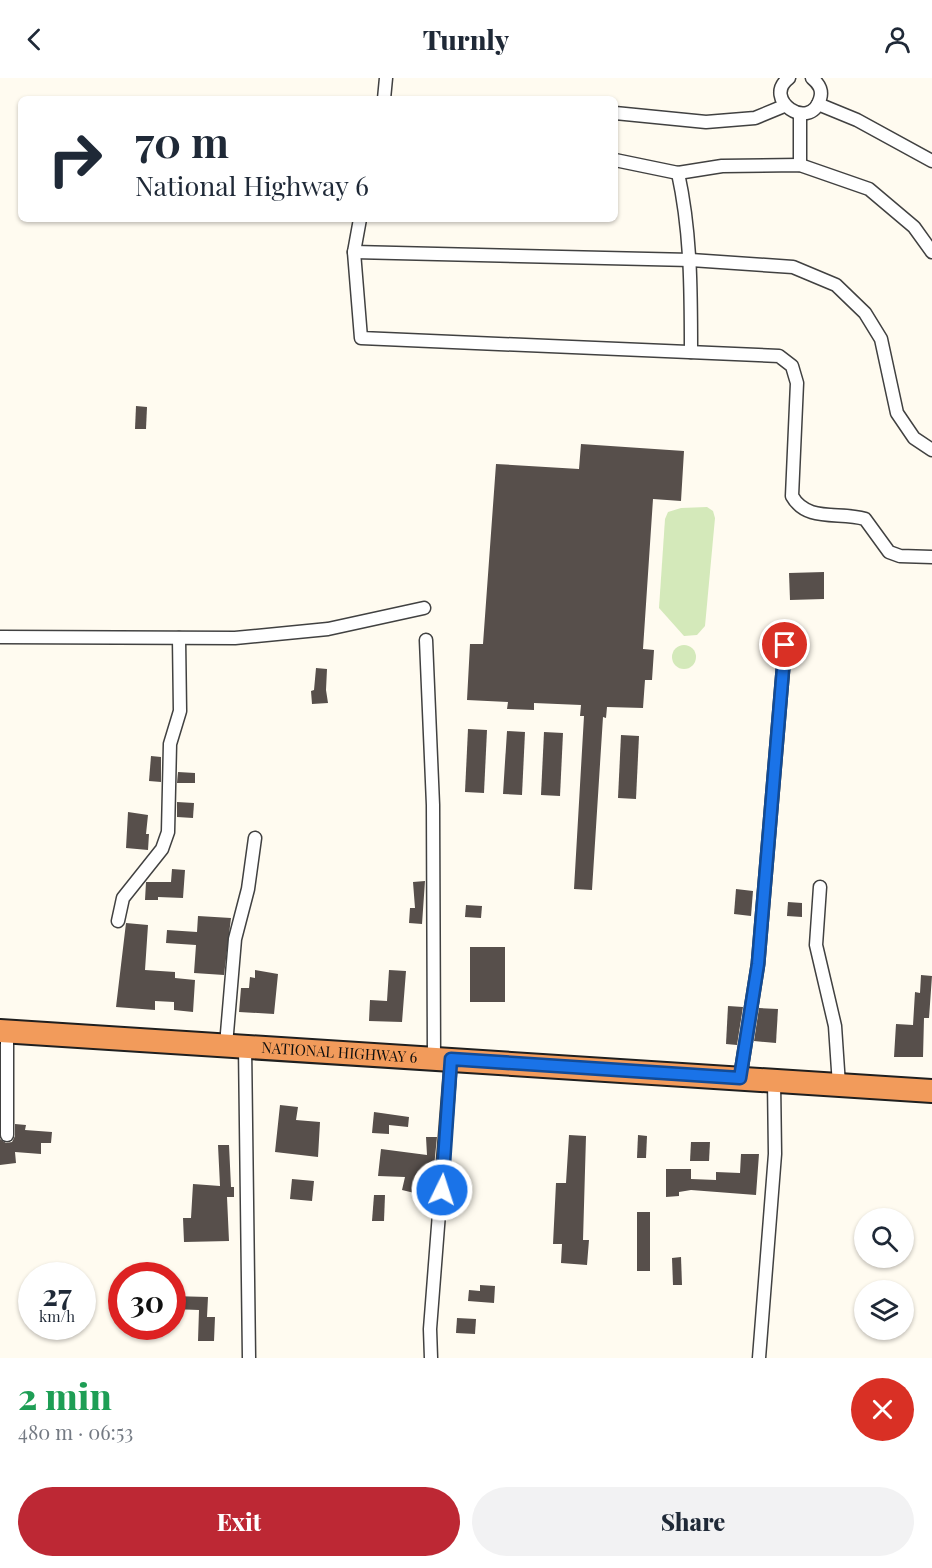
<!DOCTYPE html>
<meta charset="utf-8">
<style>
body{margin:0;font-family:"Playfair Display",serif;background:#f2f2f3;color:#1f2937;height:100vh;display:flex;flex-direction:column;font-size:22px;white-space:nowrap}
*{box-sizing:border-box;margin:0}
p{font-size:20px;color:#747a83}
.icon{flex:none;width:33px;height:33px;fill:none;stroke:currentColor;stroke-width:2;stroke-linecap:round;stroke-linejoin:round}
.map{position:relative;height:1280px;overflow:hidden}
.details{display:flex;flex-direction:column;background:#fff;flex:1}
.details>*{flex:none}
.banner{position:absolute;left:18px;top:18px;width:600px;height:126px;border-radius:9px;box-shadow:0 2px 4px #0004;background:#fff;color:#1f2937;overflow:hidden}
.controls{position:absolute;left:854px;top:1130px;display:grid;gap:12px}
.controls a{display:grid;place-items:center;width:60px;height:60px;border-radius:50%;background:#fff;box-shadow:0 2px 4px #0004;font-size:30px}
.speed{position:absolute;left:18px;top:1184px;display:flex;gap:12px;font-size:30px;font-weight:700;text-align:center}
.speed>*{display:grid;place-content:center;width:78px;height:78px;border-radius:50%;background:#fff;box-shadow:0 2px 4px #0004;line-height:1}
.speed small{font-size:15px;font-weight:400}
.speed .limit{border:9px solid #d22;background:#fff;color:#111}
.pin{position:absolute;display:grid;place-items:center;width:51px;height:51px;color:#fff;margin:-26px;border:3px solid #fff;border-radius:50%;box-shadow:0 2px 6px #0007}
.me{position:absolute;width:66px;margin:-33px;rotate:4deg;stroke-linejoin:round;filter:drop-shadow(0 0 4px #0008)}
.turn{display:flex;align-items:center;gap:21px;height:126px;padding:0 18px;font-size:27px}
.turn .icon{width:78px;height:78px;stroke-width:2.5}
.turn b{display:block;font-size:42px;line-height:51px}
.round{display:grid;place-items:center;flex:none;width:63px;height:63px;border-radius:32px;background:#f2f2f3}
.overview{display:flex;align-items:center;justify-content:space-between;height:102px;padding:0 18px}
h1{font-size:36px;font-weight:800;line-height:45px;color:#1e9e55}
.cta{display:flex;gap:12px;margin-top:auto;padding:12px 18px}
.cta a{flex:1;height:69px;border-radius:36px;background:#bd2834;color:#fff;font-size:24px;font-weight:800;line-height:69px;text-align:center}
.cta a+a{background:#f2f2f3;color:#1f2937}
header{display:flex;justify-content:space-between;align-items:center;height:78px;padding:0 18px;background:#fff;font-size:27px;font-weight:800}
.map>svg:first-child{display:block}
.green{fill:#d4e9ba}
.building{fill:#574f4b}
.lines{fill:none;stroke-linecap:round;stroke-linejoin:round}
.street-casing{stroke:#414141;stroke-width:15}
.highway-casing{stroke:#1f1f1f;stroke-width:26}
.street{stroke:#fff;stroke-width:12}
.highway{stroke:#f29b5b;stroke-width:22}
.route-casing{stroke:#114b97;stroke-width:15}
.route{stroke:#1a73e8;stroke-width:10}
.labels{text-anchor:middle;stroke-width:6;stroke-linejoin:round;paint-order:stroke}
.street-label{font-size:15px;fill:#0e0e0e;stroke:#fff}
</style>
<header><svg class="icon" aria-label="back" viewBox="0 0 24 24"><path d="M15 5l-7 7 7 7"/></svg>Turnly<svg class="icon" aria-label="person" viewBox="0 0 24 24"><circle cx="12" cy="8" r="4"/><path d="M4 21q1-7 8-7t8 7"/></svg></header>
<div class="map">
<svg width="932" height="1280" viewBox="0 0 932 1280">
<rect width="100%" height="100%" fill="#fffbf0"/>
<!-- green -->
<g class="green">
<path d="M707,429L713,433L715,440L705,548L697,557L684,558L659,530L665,441L668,434L681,430Z"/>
<circle cx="684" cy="579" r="12"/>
</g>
<!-- building -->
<g class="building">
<path d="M136,328L147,329L146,351H135Z"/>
<path d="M581,366L684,373L681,423L653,421L643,571L654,572L652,602H645L643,630L607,629L606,640L603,639L592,812L574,811L584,638H580L581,627L534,625V632L507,631L508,624L467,622L470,566H483L496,386L579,391Z"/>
<path d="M824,494V521L790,522L789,495Z"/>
<path d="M316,590L327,591L326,612L328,625L312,626L311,613L314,612Z"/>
<path d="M468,651L487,652L484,715L465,714Z"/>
<path d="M507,653L525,654L522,717L503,716Z"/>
<path d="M544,654L563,655L560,718L541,717Z"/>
<path d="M621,657L639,658L636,721L618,720Z"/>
<path d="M151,678L161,679V704L149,703Z"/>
<path d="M178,694L195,695V705H177Z"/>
<path d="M177,724L194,725L193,740L177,739Z"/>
<path d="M128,734L148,737L146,756H149L148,772L126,770Z"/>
<path d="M172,791L185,792L183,820L158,819V822H145L146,804H171Z"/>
<path d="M425,803L422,846L409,845L410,830H415L413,804Z"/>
<path d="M736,811L753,813L751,838L734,836Z"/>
<path d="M788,824L802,825V839L787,838Z"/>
<path d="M466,827L482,828L481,840L465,839Z"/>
<path d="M198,838L231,840L224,897L194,895L196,867L166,865L167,852L197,854Z"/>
<path d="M126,845L148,847L145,892L175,894V900L195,902L193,934L174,932V924L155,923V932L116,929Z"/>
<rect x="470" y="869" width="35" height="55"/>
<path d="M255,892L278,896L274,936L239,934L241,910H249L250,899L255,900Z"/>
<path d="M389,892L406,893L402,944L369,943L370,922L387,923Z"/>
<path d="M921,897L932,898L929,940H924L923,979H894L896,946L913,947L915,914L920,915Z"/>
<path d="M728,928L743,929L737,967L726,966Z"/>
<path d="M759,930L778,931L776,965L754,963Z"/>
<path d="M280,1027L298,1029L296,1042L320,1044L318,1079L275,1074Z"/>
<path d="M374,1034L409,1039L408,1049L389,1047V1056L372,1055Z"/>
<path d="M15,1046L26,1047L25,1052L52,1054L51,1065H41V1076L15,1074L16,1085L0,1087V1061L6,1065L12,1064L15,1058Z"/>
<path d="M569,1057L586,1058L583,1162H589L587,1187L561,1185L562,1166H553L556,1105H566Z"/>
<path d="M638,1057L647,1058L646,1080H637Z"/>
<path d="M426,1059H437L431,1119L402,1112L405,1099L378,1098L381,1071L427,1077Z"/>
<path d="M691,1064H710L709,1083H690Z"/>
<path d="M218,1067H229L231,1109H234V1119H227L229,1163L184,1164L183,1140H191L193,1106L220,1108Z"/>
<path d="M741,1076H759L756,1117L691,1112L679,1114V1118L666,1119V1091H691V1101L716,1102V1094L740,1095Z"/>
<path d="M292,1101L314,1103L312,1123L290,1121Z"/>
<path d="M374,1117H385L384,1143H372Z"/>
<rect x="637" y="1134" width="13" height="59"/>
<path d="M681,1179L682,1207H673L672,1180Z"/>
<path d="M480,1207L495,1208L494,1225L468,1223L469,1212L480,1213Z"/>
<path d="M172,1218L208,1219L207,1239H215L214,1263H198L199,1232L172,1231Z"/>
<path d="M457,1240L476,1241L475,1256L456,1255Z"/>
</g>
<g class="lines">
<defs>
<g id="street">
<path d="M789,0C761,21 810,55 820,21C823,12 819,6 812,0"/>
<path d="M384,21L386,0"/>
<path d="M818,26L857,42L932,83"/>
<path d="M615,35L706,44L755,40L784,28"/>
<path d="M615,82L678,95L722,88L800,87L869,111L914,149L932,174"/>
<path d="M800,87V36"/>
<path d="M678,95C691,154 691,213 691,274"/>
<path d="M360,141L354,174L361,260L779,278L792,288L797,305L792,418C807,445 840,433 865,441L889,474L900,478L932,479"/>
<path d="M354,174L691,182L793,189L836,207L865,235L881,261L897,335L914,360L932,372"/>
<path d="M0,559L235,560L328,551L424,530"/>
<path d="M426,562L433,727L434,980"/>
<path d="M820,809L816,867L835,948L839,1007"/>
<path d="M118,843L123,820L162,771L168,754L170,666L180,633L179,560"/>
<path d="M226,967L235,861L248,811L255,760"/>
<path d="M245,968L249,1280"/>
<path d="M740,1000L758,886L785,567"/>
<path d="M7,1057V953"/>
<path d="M431,1280L430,1251L451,981"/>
<path d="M759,1280L775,1076L774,1003"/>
</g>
<g id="highway">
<path id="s1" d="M0,953L932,1013"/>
</g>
</defs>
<!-- street casing -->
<use href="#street" class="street-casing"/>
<!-- highway casing -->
<use href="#highway" class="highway-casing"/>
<!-- street -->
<use href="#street" class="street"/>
<!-- highway -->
<use href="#highway" class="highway"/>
</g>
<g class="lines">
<defs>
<path id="route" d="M442,1112L451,981L740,1000L758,886L785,567"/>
</defs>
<!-- route casing -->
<use href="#route" class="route-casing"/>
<!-- route -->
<use href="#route" class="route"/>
</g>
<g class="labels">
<!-- street labels -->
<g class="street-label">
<text dy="5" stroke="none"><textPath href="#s1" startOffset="340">NATIONAL HIGHWAY 6</textPath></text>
</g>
</g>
</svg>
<div class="controls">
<a><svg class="icon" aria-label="search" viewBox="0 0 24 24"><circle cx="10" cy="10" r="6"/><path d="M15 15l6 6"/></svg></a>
<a><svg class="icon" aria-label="layers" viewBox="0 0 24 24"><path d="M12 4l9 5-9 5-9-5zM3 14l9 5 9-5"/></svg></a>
</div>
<div class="speed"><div>27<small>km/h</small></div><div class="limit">30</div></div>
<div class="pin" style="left:785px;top:567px;background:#d93025"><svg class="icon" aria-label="arrive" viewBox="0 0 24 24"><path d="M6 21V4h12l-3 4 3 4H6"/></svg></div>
<svg class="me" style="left:442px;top:1112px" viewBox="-20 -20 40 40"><circle r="17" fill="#1a73e8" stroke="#fff" stroke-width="3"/><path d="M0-11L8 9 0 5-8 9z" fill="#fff"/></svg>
<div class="banner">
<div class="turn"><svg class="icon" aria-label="right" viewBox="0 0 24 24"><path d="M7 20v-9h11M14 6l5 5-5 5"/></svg><div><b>70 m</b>National Highway 6</div></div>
</div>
</div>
<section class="details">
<div class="overview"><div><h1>2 min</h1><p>480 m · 06:53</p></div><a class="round" style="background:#d93025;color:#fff"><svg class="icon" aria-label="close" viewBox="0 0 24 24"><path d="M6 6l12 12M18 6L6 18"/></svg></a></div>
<div class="cta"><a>Exit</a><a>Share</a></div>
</section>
